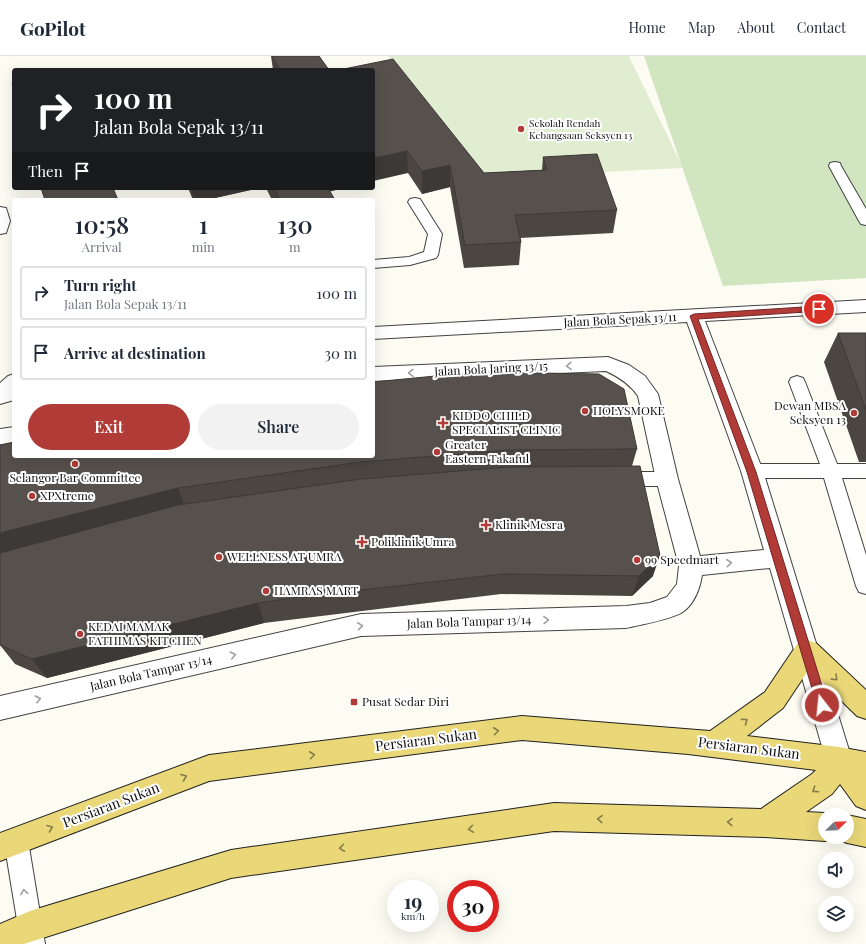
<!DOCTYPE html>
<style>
body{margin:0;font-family:"Playfair Display",serif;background:#f2f2f3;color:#1f2937;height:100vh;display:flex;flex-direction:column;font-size:15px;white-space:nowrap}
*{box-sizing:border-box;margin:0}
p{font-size:13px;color:#747a83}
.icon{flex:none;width:22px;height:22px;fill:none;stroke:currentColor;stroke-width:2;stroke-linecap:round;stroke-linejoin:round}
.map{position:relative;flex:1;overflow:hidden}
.drawer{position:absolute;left:12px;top:142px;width:363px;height:260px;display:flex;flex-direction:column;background:#fff;border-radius:4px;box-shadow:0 4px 16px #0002}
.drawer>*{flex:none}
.hud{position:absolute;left:12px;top:12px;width:363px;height:122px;border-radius:4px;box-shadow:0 4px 16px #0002;background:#202124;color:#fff;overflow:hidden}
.needle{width:26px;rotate:67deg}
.fabs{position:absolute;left:818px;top:752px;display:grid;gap:8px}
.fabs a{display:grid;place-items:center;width:36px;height:36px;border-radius:50%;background:#fff;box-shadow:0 4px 16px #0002;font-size:20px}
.speed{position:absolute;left:387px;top:824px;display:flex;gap:8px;font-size:20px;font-weight:700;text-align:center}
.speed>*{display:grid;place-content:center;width:52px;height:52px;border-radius:50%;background:#fff;box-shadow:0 4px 16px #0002;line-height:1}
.speed small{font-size:10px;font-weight:400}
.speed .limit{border:6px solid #d22;background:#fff;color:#111}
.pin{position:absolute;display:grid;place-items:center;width:34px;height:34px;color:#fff;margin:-17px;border:2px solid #fff;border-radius:50%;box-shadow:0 1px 4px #0007}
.me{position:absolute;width:44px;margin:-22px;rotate:344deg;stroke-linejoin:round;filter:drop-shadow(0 0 3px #0008)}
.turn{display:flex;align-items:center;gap:14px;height:84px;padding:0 16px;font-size:18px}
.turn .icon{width:52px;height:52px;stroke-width:2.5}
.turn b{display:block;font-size:28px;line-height:34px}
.then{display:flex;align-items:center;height:38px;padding:0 16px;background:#0003;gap:8px;font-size:15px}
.eta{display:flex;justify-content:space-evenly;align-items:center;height:68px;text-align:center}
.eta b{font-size:24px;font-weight:600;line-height:28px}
.button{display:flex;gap:8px;margin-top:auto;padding:8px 16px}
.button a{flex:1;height:46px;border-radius:24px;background:#b03b37;color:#fff;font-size:16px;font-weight:600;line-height:46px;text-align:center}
.button a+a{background:#f2f2f3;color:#1f2937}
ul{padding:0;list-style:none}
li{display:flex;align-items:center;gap:12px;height:54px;margin:0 8px 6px;padding:0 8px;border:2px solid #e0e1e3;border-radius:4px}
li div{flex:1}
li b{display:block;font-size:15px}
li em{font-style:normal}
header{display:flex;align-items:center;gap:24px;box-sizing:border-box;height:56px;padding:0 20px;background:#fff;border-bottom:1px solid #e0e1e3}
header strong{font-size:19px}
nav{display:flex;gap:22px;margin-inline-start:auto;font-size:14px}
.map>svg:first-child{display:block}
.green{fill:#d0e5c0}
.pitch{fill:#e1edd0}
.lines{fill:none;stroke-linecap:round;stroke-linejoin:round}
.lane-casing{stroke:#424242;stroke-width:2}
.street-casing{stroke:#424242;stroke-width:2}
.primary-casing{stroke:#202020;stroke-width:2}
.lane{fill:#fff;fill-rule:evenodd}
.street{fill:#fff;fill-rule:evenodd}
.primary{fill:#e9d778;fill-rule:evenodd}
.wall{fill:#4b4642}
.shaded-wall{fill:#3d3936}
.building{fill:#57514d;stroke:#3d3936}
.oneway{stroke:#9f9f9f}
.oneway2{stroke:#877d49}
.route{fill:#b03b37;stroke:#722624}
.poi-dot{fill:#b03b37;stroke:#fff;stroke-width:1.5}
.labels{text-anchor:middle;stroke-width:4;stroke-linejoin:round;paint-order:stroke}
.far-poi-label{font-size:10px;fill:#0f0f0f;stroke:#fff;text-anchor:start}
.street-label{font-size:12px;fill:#0f0f0f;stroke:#fff}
.poi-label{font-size:12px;fill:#0f0f0f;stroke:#fff;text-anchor:start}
.near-street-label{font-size:14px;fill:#0f0f0f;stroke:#fff}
</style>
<header>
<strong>GoPilot</strong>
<nav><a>Home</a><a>Map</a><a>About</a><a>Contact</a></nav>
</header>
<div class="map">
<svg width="866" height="888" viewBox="0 0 866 888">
<rect width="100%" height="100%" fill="#fdfcf3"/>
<!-- green -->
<path class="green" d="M644,0H866V222L723,230Z"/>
<!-- pitch -->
<path class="pitch" d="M388,0H629L683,112L481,122Z"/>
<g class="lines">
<defs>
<g id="lane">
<path d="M835,106L840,107L841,110L866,153V169L861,168L859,165L829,110L830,107Z"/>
<path d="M415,142L420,143L442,178L438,199L436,202L410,209L373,212V204L409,201L424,196L428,178L408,146L410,143Z"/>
<path d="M14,318V333L6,340L0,342V327L8,320Z"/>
<path d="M797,320L803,322L805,326L837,408H866V422H842L866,499V538L859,536L856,530L824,422H752L746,420L743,415L746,410L752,408H820L789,326L791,322Z"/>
<path d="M618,416H667L673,418L676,423L673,428L667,430H618L612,428L609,423L612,418Z"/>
<path d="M16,773L24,777L28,785L45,888H21L4,785L8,777Z"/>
</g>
<g id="street">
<path d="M0,151L6,152L10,165L6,177L0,178Z"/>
<path d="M866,244V256L705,265L763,415L852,704L849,713L839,717L829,713L826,704L770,512L702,519C700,532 695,546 684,555C674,563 639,569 626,572L361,580L0,664V640L361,558L626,550L650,547L667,541L677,528L679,510L656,423L638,340C630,328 619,321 606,315L373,325V311L608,301L629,309L645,320L658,338L678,423L700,500L764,494L741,415L687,266L373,283V271Z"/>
<path d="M14,330V344L0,348V334Z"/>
<path d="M14,371V387L0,389V373Z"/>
</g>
<g id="primary">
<path d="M807,584L816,587L866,634V663L857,660L809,613L783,652L747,680L839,691L866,696V754L856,750L840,728L832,738L806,756L825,757L830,759H825V781H835L825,785L765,781L554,775L231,822L24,888H0V868L30,855L231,794L554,747L761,753L812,718L816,714L688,698L522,684L209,725L0,805V777L209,699L522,660L710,675L765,636L798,587Z"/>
<path d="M847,759L866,763V791L847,787L837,783L836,781H847Z"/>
</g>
</defs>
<!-- lane casing -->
<use href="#lane" class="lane-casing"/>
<!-- street casing -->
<use href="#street" class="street-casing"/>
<!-- primary casing -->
<use href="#primary" class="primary-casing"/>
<!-- lane -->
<use href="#lane" class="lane"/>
<!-- street -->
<use href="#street" class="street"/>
<!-- primary -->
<use href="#primary" class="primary"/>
</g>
<!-- wall -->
<g class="wall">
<path d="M271,0H319L329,14H273Z"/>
<path d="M373,14L484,117L542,114L543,101L617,154L613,177L520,182L521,186L519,209L464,212L450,131L422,138L408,117Z"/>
<path d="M188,132H259L206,144H193Z"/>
<path d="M266,132H344L330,135L335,144H272Z"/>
<path d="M838,277H866V406H859L824,306Z"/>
<path d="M373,326L637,393L632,410L653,520L632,540L501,538L305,562L264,567L47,622L15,608L0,589V389Z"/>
</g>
<!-- shaded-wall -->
<g class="shaded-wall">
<path d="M407,95L408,117L373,125V102Z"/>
<path d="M450,109V131L422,138V115Z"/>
<path d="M191,132H259L206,144H194Z"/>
<path d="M320,132H344L320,138Z"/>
<path d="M178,432L186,454L0,502V477Z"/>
<path d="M660,499L653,520L632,540L639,520Z"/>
<path d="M258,547L264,567L47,622L32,603Z"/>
</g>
<!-- building -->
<g class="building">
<path d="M272,0H319L329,14H280Z"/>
<path d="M393,3L484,117L547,114L543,101L597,98L617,154L515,159L521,186L465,189L450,109L422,115L407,95L373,102V14H339Z"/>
<path d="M12,27H14V33Z"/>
<path d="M41,132H113L118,144H45Z"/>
<path d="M274,132H328L335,144H280Z"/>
<path d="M838,277H866V354Z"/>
<path d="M477,316L599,318L624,333L637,393L509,394L361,406L178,432L0,477V389L14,386V400H373V326Z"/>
<path d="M640,410L660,499L639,520L503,518L300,541L258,547L32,603L0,589V497L178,449L361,423L509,411Z"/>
</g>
<!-- one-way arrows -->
<defs><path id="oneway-chevron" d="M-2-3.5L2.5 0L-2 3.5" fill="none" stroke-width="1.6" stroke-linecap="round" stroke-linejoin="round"/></defs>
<g class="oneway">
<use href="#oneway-chevron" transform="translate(569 310) rotate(177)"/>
<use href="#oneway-chevron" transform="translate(411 317) rotate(177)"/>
<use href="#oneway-chevron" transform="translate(729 507) rotate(-5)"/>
<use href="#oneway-chevron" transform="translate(546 564) rotate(-2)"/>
<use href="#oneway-chevron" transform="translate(360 570) rotate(-8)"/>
<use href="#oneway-chevron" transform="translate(233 599) rotate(-13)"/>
<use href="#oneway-chevron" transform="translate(38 643) rotate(-13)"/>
<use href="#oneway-chevron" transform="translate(24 836) rotate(-99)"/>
</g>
<g class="oneway2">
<use href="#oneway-chevron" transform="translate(835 622) rotate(44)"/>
<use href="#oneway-chevron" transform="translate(745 665) rotate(-36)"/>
<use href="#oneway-chevron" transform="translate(496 675) rotate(-7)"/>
<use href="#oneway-chevron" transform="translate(312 699) rotate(-7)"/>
<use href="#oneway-chevron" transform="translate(184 721) rotate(-21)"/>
<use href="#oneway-chevron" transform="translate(815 734) rotate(146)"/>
<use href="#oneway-chevron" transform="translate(600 763) rotate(-178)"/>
<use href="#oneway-chevron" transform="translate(730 766) rotate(-178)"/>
<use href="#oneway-chevron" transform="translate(50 772) rotate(-21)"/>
<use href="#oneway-chevron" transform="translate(471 773) rotate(172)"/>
<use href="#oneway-chevron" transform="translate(342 792) rotate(172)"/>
</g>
<!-- route -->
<path class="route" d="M819,250L822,251V255L698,263L756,416L828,649L826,653L822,654L819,653L817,649L747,416L690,260L694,258Z"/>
<!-- markers -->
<g class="poi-dot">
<circle cx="521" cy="73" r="4"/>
<circle cx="585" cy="355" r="4"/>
<circle cx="854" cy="357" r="4"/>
<path d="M441 361h4v4h4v4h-4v4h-4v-4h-4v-4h4z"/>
<circle cx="437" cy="396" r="4"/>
<circle cx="75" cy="408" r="4"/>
<circle cx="32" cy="440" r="4"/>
<path d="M484 463h4v4h4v4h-4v4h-4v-4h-4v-4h4z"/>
<path d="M360 480h4v4h4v4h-4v4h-4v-4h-4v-4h4z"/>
<circle cx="219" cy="501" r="4"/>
<circle cx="637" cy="504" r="4"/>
<circle cx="266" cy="535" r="4"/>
<circle cx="80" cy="578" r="4"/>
<rect x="350" y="642" width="8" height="8" rx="2"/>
</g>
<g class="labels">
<!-- far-poi labels -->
<g class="far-poi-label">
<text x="529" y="71">Sekolah Rendah<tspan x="529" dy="12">Kebangsaan Seksyen 13</tspan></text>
</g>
<!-- street labels -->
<g class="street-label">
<text transform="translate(620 264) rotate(-3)" y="4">Jalan Bola Sepak 13/11</text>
<text transform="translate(491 313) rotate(-3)" y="4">Jalan Bola Jaring 13/15</text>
<text transform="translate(469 566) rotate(-2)" y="4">Jalan Bola Tampar 13/14</text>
<text transform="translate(151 617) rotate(-13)" y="4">Jalan Bola Tampar 13/14</text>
</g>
<!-- poi labels -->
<g class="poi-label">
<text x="846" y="354" text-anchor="end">Dewan MBSA<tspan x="846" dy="14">Seksyen 13</tspan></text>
<text x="593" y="359">HOLYSMOKE</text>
<text x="452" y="364">KIDDO CHILD<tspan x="452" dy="14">SPECIALIST CLINIC</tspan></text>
<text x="445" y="393">Greater<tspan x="445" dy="14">Eastern Takaful</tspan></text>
<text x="75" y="426" text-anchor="middle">Selangor Bar Committee</text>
<text x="40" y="444">XPXtreme</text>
<text x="495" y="473">Klinik Mesra</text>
<text x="371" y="490">Poliklinik Umra</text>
<text x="227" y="505">WELLNESS AT UMRA</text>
<text x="645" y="508">99 Speedmart</text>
<text x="274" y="539">HAMRAS MART</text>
<text x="88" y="575">KEDAI MAMAK<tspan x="88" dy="14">FATHIMAS KITCHEN</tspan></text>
<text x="362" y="650">Pusat Sedar Diri</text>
</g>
<!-- near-street labels -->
<g class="near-street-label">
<text transform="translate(426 684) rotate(-7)" y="5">Persiaran Sukan</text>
<text transform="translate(749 692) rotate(7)" y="5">Persiaran Sukan</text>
<text transform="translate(111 749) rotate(-21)" y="5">Persiaran Sukan</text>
</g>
</g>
</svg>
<div class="fabs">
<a><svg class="needle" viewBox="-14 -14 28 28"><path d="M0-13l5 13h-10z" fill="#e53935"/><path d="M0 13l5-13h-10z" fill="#747a83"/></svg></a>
<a><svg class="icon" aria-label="sound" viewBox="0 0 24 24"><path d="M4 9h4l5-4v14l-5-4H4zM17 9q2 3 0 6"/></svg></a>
<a><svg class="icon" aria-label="layers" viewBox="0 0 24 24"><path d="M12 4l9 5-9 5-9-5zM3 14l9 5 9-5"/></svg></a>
</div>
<div class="speed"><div>19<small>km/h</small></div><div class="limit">30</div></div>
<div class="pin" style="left:819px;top:253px;background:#d93025"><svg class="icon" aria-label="arrive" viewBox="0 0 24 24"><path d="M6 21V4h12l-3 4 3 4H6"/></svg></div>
<svg class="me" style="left:822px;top:649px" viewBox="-20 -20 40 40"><circle r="17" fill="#b03b37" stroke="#fff" stroke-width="3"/><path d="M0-11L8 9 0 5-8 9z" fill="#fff"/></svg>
<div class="hud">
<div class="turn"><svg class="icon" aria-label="right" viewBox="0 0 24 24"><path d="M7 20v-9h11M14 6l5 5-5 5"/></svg><div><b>100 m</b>Jalan Bola Sepak 13/11</div></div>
<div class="then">Then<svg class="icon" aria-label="arrive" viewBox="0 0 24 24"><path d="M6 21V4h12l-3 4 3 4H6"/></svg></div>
</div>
<section class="drawer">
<div class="eta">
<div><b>10:58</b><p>Arrival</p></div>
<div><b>1</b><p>min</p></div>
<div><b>130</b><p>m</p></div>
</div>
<ul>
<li><svg class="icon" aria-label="right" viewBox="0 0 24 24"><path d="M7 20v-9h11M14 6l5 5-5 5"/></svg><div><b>Turn right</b><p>Jalan Bola Sepak 13/11</p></div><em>100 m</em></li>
<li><svg class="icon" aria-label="arrive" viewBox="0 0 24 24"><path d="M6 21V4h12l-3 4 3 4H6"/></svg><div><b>Arrive at destination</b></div><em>30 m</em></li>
</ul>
<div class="button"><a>Exit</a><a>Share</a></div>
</section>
</div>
